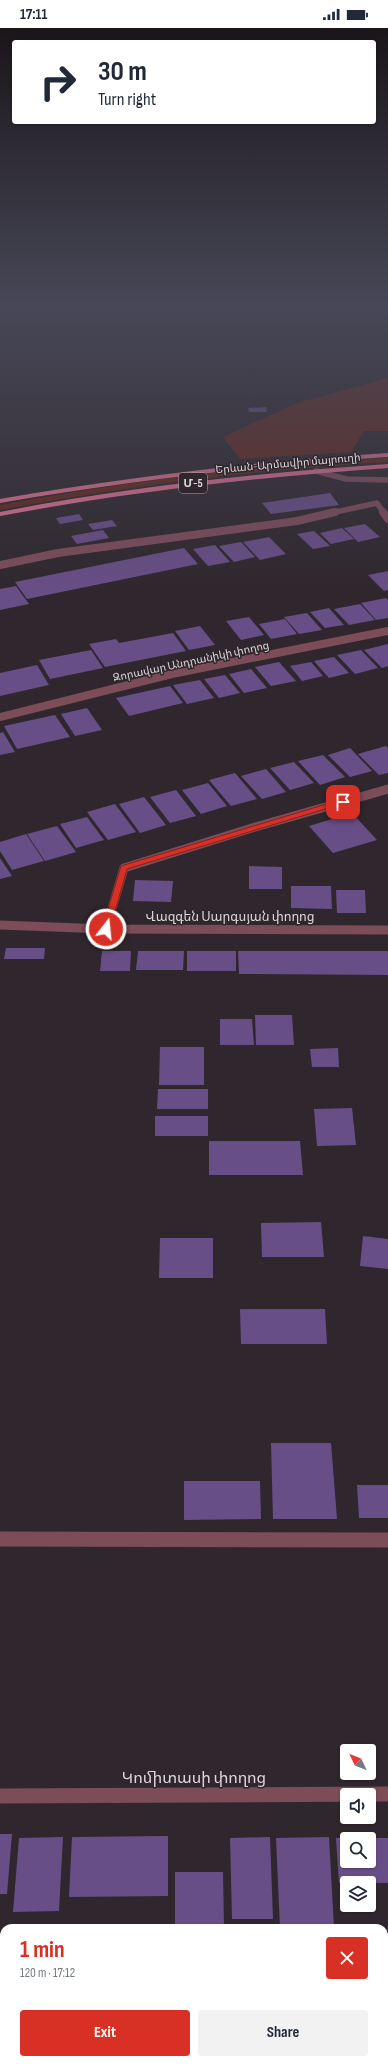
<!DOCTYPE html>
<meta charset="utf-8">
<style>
body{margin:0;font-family:"Sofia Sans Condensed","Noto Sans Armenian",sans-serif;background:#f2f2f3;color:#1f2937;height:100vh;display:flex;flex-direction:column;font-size:15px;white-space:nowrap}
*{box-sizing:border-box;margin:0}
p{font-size:13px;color:#747a83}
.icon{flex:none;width:22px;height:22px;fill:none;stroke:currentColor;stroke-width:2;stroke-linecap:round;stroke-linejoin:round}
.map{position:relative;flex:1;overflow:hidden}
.panel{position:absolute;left:0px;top:1896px;width:388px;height:140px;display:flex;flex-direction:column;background:#fff;border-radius:12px 12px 0 0;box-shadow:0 1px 3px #0004}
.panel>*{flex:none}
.top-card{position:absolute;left:12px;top:12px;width:364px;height:84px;border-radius:4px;box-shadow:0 1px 3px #0004;background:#fff;color:#1f2937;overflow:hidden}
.needle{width:26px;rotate:313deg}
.controls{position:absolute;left:340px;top:1716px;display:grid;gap:8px}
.controls a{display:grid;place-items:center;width:36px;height:36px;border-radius:4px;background:#fff;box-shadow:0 1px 3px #0004;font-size:20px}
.pin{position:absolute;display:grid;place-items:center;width:34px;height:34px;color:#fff;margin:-17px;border-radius:8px;box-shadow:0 2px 6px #0006}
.me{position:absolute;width:44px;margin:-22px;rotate:16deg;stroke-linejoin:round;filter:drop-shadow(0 0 3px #0008)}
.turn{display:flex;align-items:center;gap:14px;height:84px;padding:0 20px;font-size:18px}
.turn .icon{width:52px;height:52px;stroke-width:2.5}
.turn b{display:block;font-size:28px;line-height:34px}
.round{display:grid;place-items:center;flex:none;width:42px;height:42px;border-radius:4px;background:#f2f2f3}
.overview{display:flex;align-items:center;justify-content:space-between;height:68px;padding:0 20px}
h1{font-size:24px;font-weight:700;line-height:30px;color:#d93025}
.action{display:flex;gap:8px;margin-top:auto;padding:8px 20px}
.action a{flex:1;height:46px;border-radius:4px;background:#d93025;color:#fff;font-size:16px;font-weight:700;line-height:46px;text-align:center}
.action a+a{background:#f2f2f3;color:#1f2937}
.status{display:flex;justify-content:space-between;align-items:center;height:28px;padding:0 20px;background:#fff;direction:ltr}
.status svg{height:11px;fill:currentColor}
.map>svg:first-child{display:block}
.green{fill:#65291d}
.building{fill:#684e86}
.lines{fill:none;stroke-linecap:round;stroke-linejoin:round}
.minor-far3{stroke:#7d4c59;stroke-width:5.5}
.minor-far2{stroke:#7d4c59;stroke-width:8}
.minor-far1{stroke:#7d4c59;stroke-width:9}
.minor{stroke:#7d4c59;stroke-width:15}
.tertiary{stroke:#7d4c59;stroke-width:9}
.trunk{fill:#de7090;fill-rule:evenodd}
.route{fill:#d93025;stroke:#8d1f18}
.labels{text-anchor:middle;stroke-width:3;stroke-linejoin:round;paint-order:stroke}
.far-street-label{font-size:11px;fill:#dad5d9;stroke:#2f272d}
.shield{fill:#2f272d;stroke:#a7a1a5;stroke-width:1}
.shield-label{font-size:12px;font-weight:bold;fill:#dad5d9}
.street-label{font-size:13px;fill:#dad5d9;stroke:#2f272d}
.near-street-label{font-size:16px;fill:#dad5d9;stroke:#2f272d}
</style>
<div class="status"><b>17:11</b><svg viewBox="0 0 49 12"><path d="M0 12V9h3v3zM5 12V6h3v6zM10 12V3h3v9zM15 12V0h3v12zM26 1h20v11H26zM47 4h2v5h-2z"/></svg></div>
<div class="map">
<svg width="388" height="2036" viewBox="0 0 388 2036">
<rect width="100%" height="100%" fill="#2f272d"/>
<!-- green -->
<g class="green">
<path d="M388,350V403H364L351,424L240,431L223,409L297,375Z"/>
<path d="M388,430V434C258,441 128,458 0,482V477C128,453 258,437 388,430Z"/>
</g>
<!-- building -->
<g class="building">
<path d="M266,379L267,384H249L248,380Z"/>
<path d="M330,465L339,477L271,486L262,475Z"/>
<path d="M79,486L83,492L60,496L56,490Z"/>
<path d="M112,492L117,498L93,502L88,496Z"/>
<path d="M365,496L380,509L358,514L344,500Z"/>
<path d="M342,500L354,511L331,516L320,505Z"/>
<path d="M103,502L109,510L77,516L71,508Z"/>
<path d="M314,503L328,516L330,518L313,521L297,506Z"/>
<path d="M269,509L286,526L260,532L243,514Z"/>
<path d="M241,514L255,529L234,534L219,518Z"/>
<path d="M215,517L230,534L208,538L193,521Z"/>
<path d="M184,520L198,536L27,571L15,554Z"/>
<path d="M388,543V562L384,563L368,547Z"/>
<path d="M16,558L29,576L0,582V561Z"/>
<path d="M386,570L388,572V590L376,592L361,575Z"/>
<path d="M360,576L375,592L349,597L334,581Z"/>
<path d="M329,580L344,597L325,600L310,584Z"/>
<path d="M307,585L322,602L299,606L284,589Z"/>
<path d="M249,589L264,607L241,612L226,593Z"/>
<path d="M285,591L297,606L271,611L259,596Z"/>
<path d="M200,598L215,617L189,622L175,603Z"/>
<path d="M173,605L186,623L105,639L89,616L116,611L119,615Z"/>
<path d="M388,616V638L382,640L364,622Z"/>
<path d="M91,622L103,640L50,651L39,632Z"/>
<path d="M361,622L378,640L355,646L337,627Z"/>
<path d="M334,629L349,645L329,650L314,633Z"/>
<path d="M279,634L296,653L271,658L255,639Z"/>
<path d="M311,634L323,648L302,653L290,638Z"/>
<path d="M37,637L49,657L0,668V645Z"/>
<path d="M251,641L267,660L244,665L229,646Z"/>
<path d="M225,647L240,665L219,670L204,651Z"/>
<path d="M200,652L214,670L187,676L173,657Z"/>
<path d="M170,658L183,675L129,688L116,670Z"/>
<path d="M87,680L102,702L75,708L61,686Z"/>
<path d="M55,687L70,709L17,721L4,698Z"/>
<path d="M3,704L15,724L0,727V705Z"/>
<path d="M386,718L388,720V745L379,747L358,726Z"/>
<path d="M350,720L372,743L350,749L328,727Z"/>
<path d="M323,727L345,749L320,757L298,733Z"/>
<path d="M294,734L314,755L290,762L270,740Z"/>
<path d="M266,741L286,764L262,771L241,748Z"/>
<path d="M235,745L257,771L231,778L209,752Z"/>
<path d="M208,755L227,778L201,786L182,762Z"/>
<path d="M176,762L196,788L170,795L150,769Z"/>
<path d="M144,769L166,797L140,805L119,776Z"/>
<path d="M115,776L136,804L108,812L87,784Z"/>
<path d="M352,785L377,812L333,825L309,798Z"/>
<path d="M87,789L104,812L76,820L60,796Z"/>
<path d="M57,798L76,824L45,833L27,806Z"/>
<path d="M26,806L44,833L12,842L0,823V814Z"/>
<path d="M0,830L12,848L0,851Z"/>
<path d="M249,838L282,839V861H249Z"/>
<path d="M135,852L173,853L171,874L133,873Z"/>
<path d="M291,858H331L332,881L291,880Z"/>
<path d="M336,862H365L366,885H337Z"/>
<path d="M6,920H45L44,931H4Z"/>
<path d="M102,923H131L130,943H100Z"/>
<path d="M138,923H184L183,942H136Z"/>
<rect x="187" y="923" width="49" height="20"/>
<path d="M238,923H388V947L239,946Z"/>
<path d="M255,987H292L294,1017H256Z"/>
<path d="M220,991H252L254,1017H220Z"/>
<path d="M160,1019H204V1057H159Z"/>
<path d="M338,1020L339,1039H312L310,1021Z"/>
<path d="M158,1061H208V1081H157Z"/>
<path d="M352,1080L356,1117L317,1118L314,1081Z"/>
<rect x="155" y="1088" width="53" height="20"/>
<path d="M209,1113H300L303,1147H209Z"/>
<path d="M321,1194L324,1229H262L261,1195Z"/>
<path d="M363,1208L388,1211V1241L360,1238Z"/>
<path d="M160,1210H213V1250H159Z"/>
<path d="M240,1281H325L327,1316H241Z"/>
<path d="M271,1415H331L337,1491H273Z"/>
<path d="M184,1453H260L261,1491L184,1492Z"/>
<path d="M357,1457H388V1490H359Z"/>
<path d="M0,1806H12L7,1866H0Z"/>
<path d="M168,1808V1868L69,1869L72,1809Z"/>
<path d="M63,1809L59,1883L13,1884L19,1810Z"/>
<path d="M270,1809L273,1891H232L230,1810Z"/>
<path d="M329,1809L334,1900H280L276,1810Z"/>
<path d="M336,1810H347V1833H369V1810H388V1855H339Z"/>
<path d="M175,1844H223L224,1899H175Z"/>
</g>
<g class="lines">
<!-- minor-far3 -->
<g class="minor-far3">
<path d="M316,443L346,451L388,452"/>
<path d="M331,485L377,475L384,485"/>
</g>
<!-- minor-far2 -->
<g class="minor-far2">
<path d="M383,484L388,491"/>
<path d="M0,537L58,525L297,493L335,484"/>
<path d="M0,689L172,646L388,603"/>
</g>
<!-- minor-far1 -->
<path class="minor-far1" d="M106,901L124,840L252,800L388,761"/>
<!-- minor -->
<g class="minor">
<path d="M0,1511L388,1512"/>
<path d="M0,1768L388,1766"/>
</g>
<!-- tertiary -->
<path class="tertiary" d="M0,897L106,901L388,902"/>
<!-- trunk -->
<g class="trunk">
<path d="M388,425V429C258,437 129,453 0,475V471C129,449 258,433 388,425Z"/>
<path d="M388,436V440C258,449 128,464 0,488V484C128,459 258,445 388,436Z"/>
</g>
</g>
<!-- sky -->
<linearGradient id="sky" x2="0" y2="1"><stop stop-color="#1a1519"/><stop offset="0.49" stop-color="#474757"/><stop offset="1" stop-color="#474757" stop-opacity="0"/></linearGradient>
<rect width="388" height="564" fill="url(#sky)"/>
<!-- route -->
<path class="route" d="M343,771L347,774L345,775L127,841L110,901L106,903L102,901L121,838Z"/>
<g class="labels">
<!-- far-street labels -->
<g class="far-street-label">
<text transform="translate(288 435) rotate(-5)" y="4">Երևան-Արմավիր մայրուղի</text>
<text transform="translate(191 633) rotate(-12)" y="4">Զորավար Անդրանիկի փողոց</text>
</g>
<!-- shield labels -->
<rect class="shield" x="179" y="445" width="28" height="20" rx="3"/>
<g class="shield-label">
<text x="193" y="459">Մ-5</text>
</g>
<!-- street labels -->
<g class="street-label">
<text x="230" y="893">Վազգեն Սարգսյան փողոց</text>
</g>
<!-- near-street labels -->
<g class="near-street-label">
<text x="194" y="1755">Կոմիտասի փողոց</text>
</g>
</g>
</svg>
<div class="controls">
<a><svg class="needle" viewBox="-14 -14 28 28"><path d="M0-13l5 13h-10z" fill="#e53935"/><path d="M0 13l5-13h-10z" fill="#747a83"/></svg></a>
<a><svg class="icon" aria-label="sound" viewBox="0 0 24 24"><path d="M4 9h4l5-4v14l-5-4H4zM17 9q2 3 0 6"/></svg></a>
<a><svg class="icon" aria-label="search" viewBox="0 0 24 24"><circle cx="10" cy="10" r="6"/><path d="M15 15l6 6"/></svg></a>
<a><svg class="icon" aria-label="layers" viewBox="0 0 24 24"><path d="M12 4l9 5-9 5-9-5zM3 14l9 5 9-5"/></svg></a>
</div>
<div class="pin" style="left:343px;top:774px;background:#d93025"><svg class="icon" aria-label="arrive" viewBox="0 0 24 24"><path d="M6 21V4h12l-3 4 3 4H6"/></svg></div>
<svg class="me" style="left:106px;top:901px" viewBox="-20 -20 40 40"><circle r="17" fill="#d93025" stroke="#fff" stroke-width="3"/><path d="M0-11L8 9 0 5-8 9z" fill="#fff"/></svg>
<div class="top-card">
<div class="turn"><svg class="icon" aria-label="right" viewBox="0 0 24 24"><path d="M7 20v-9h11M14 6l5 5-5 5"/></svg><div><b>30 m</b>Turn right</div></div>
</div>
<section class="panel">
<div class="overview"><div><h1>1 min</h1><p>120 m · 17:12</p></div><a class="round" style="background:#d93025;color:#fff"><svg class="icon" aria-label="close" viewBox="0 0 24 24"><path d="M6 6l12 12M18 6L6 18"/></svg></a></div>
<div class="action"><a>Exit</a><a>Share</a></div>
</section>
</div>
